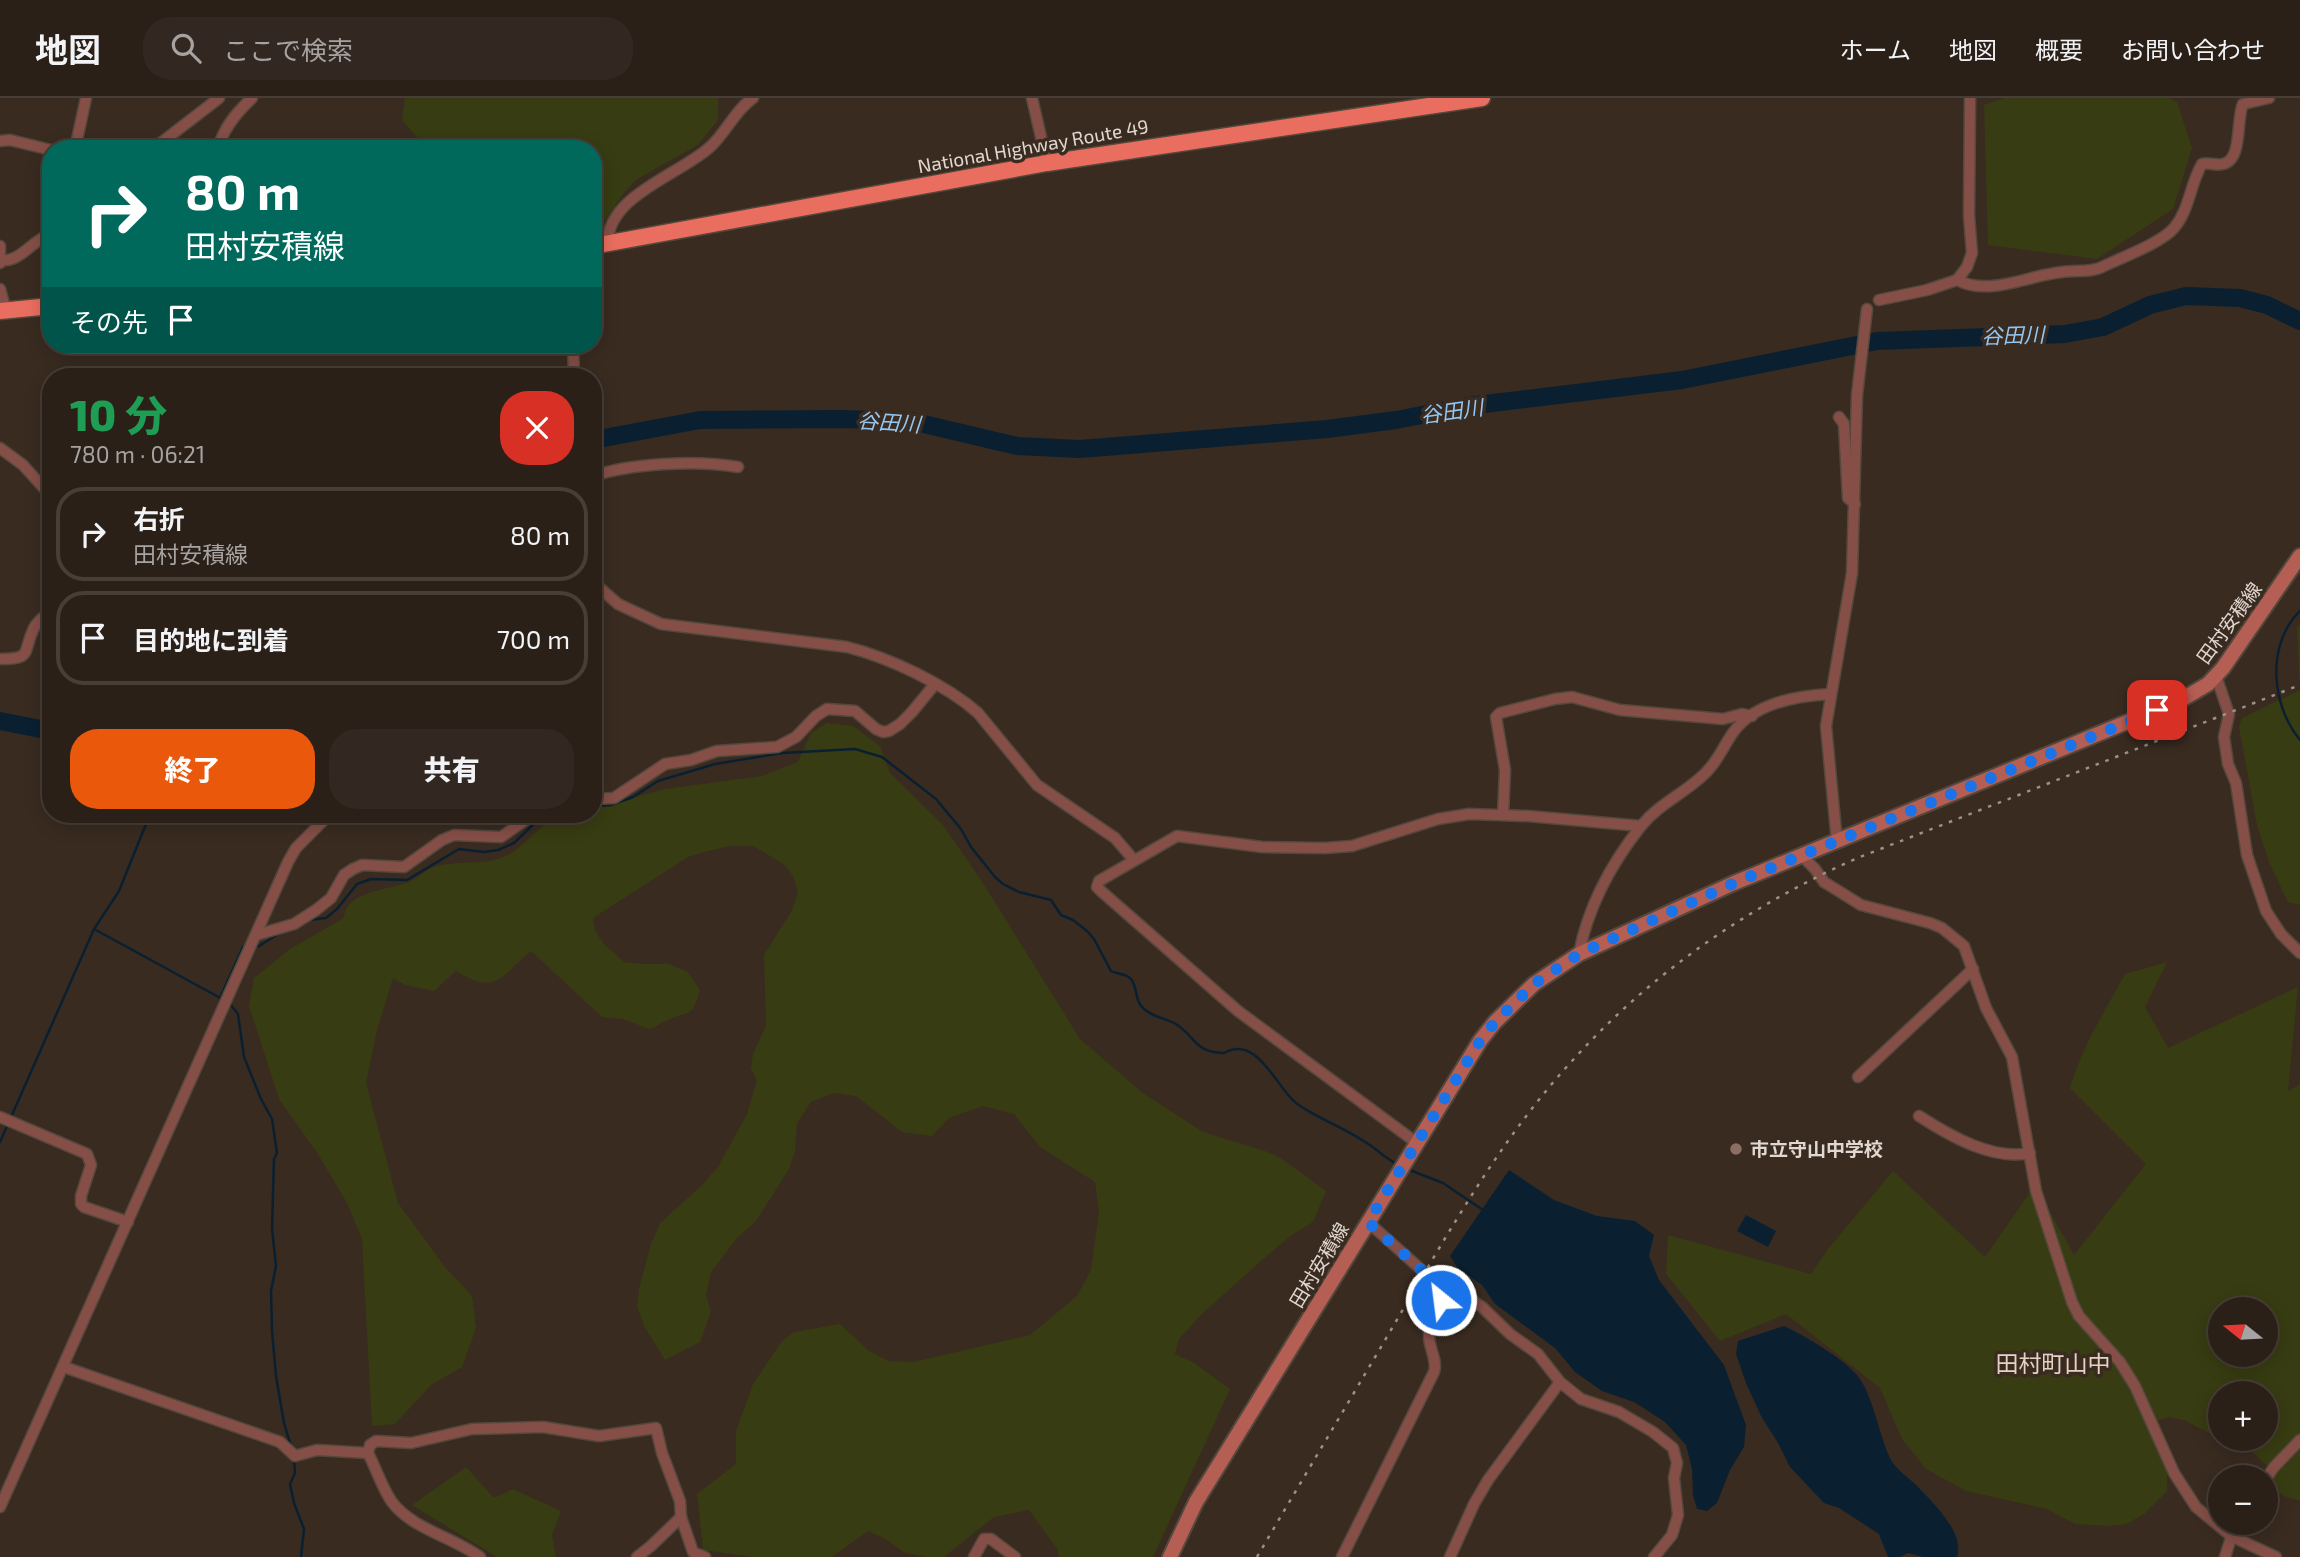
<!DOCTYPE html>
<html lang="ja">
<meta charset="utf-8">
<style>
body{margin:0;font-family:"Exo 2","Noto Sans JP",sans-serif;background:#332821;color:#f1f3f6;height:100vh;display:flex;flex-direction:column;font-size:26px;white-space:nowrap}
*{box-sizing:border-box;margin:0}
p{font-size:23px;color:#a6a3a2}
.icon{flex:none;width:38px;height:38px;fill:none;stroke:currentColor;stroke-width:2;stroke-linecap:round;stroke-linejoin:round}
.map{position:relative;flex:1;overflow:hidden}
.details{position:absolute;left:42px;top:270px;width:560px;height:455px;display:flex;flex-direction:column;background:#2b2018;border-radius:28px;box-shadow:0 4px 18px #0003,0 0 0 2px #473e37}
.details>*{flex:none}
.banner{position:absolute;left:42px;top:42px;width:560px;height:214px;border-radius:28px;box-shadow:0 4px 18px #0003,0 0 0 2px #473e37;background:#00695c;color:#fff;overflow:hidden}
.needle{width:46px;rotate:288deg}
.controls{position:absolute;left:2208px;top:1199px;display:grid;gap:14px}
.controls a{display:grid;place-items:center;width:70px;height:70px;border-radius:50%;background:#2b2018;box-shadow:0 4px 18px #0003,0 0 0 2px #473e37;font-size:35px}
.pin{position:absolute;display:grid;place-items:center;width:60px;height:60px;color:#fff;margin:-30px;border-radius:14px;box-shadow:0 4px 10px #0006}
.me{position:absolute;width:77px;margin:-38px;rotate:331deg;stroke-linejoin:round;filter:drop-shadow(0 0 5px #0008)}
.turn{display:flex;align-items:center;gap:24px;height:147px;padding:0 28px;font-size:32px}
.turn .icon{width:91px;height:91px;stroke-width:2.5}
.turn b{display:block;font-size:49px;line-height:60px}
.then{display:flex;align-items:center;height:66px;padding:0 28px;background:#0003;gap:14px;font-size:26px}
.round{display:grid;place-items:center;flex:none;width:74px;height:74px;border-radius:28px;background:#332821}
.head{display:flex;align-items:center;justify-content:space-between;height:119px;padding:0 28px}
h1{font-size:42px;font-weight:800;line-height:52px;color:#1e9e55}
.button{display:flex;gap:14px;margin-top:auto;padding:14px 28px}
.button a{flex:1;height:80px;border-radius:28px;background:#ea580c;color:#fff;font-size:28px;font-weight:800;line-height:80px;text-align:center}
.button a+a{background:#332821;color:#f1f3f6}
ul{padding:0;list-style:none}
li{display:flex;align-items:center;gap:21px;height:94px;margin:0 14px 10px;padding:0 14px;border:4px solid #473e37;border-radius:28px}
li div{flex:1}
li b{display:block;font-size:26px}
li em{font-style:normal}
header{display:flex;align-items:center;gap:42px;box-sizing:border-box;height:98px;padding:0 35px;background:#2b2018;border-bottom:2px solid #473e37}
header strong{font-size:33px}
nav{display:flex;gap:38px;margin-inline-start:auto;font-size:24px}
.search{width:490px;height:63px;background:#332821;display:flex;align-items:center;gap:18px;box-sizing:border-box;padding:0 24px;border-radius:28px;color:#a6a3a2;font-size:26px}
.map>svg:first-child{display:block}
.green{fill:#383c12;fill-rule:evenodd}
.water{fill:#0a2031}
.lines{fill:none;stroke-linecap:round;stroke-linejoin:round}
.stream{stroke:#0a2031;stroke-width:2.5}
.river{stroke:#0a2031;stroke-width:18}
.minor-casing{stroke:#54473c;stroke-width:13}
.secondary-casing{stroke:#54473c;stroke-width:18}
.trunk-casing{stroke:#54473c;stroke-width:19}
.minor{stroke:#854f47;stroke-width:10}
.secondary{stroke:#b55e53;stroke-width:14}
.trunk{stroke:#ea6e5f;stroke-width:16}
.rail{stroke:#9c9188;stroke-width:2.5;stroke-dasharray:3.5 7;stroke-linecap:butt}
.route{stroke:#1a73e8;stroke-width:12;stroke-dasharray:0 21.6}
.education-dot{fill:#8d6e63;stroke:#392b20;stroke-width:2.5}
.labels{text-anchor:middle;stroke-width:7;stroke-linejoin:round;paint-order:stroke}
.street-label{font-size:19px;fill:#e1d8d1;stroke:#392b20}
.poi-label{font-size:19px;font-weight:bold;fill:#e1d8d1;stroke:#392b20;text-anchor:start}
.water-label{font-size:21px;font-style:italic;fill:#93c7f3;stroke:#392b20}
.quarter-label{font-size:23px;fill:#e4d2c4;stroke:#392b20}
</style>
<header>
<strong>地図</strong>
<div class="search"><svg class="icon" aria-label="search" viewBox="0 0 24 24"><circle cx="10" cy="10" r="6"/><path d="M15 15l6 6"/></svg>ここで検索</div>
<nav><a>ホーム</a><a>地図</a><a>概要</a><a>お問い合わせ</a></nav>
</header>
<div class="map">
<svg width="2300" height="1459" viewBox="0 0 2300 1459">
<rect width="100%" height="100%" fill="#392b20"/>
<!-- green -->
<g class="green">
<path d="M405,0H718V22L698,47L637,81L623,96L606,121L593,130V51H542L515,44L514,51H427L402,22Z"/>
<path d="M2005,0H2168L2177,4L2192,50L2173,111L2097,161L1988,147L1984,7Z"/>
<path d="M2300,527V807L2288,804L2269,764L2257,727L2239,629L2242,620L2300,592L2297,529Z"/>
<path d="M827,625L853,628L880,648L890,675L943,727L983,785L1080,941L1143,995L1203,1034L1265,1053L1282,1061L1326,1093L1313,1124L1293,1136L1262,1162L1201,1217L1179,1241L1175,1256L1194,1265L1230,1291L1153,1459H1059L1058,1452L1029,1412L994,1419L944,1459H926L905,1455L884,1440L868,1433L832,1459H754L703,1452L697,1396L736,1366V1333L753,1286L782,1243L794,1234L840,1226L869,1253L889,1263L913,1264L1030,1237L1077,1198L1091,1172L1099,1114L1095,1084L1040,1049L1014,1016L983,1008L949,1020L932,1038L902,1034L856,998L833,995L811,1004L797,1025L795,1053L789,1071L756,1123L737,1140L711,1174L706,1197L711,1214L700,1244L665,1262L644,1228L637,1208L639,1191L651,1146L660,1125L701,1088L718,1069L747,1016L757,982L751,971L753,956L766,928L764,857L791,814L798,795L793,778L785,767L753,748H730L704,754L688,759L593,820L595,833L604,846L624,864L644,866H669L688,874L700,892C692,917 693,913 670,921C663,923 657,929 649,931L623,921L602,919L531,853C500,879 496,898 456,873L434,893L405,887L393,880L377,932L366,985L398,1105L445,1169L472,1198L476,1230L462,1269L431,1287L395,1326L372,1328L362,1141L347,1105L318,1056L279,1001L249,908L254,880L290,851L344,820C346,792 392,792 411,783C419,779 426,772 434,769C450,764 466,765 483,764C520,760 523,740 551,723C563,715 580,716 593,716V711L665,691L762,678L798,664L811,635Z"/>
<path d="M2167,864L2145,909L2168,950L2298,889L2288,993L2300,986V1402C2287,1400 2276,1397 2271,1384L2275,1375L2251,1353L2213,1337L2184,1322L2169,1319L2159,1322L2151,1333L2153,1343L2167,1372V1393L2144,1416L2127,1426L2107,1428L2075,1426L2047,1411L1966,1393L1926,1371L1902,1341L1880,1290L1786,1216L1720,1243L1666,1176L1668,1137L1811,1176L1828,1151L1893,1073L1985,1159L2035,1087L2074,1157L2146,1066L2070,990C2084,944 2103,917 2125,876ZM2221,1211H2266V1256H2221ZM2221,1295H2266V1340H2221Z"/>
<path d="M466,1369L494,1400L513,1391L561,1413L552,1437L556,1459H497L412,1407Z"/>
</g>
<!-- water -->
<g class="water">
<path d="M1509,1072L1554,1102L1597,1118L1635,1123L1654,1137L1649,1158L1659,1182L1724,1267L1746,1327L1744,1349L1730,1372L1717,1405L1707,1413L1697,1411L1693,1397L1692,1371L1686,1347L1665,1324L1634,1304L1602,1293L1575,1274L1555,1250L1495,1206L1482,1187L1458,1170L1450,1158Z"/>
<path d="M1746,1117L1776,1133L1768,1149L1737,1133Z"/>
<path d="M1784,1228C1805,1238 1841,1259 1856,1276C1872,1293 1879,1337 1890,1360C1895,1371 1908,1379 1916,1387C1932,1404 1965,1434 1957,1459H1923L1908,1455L1900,1459H1888L1879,1436L1839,1410L1824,1405L1790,1369L1778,1345L1761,1318L1746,1285L1736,1256L1738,1243Z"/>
</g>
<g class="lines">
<!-- stream -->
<g class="stream">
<path d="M2300,513C2266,546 2271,607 2300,642"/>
<path d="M593,708L611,707L633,699L658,683L715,666L782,655L855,651L882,659L936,701L961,731L971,749L995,779L1003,786L1019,794L1051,802L1061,817L1073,822L1087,833L1094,841L1111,873C1117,876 1127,876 1131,881C1138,890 1134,902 1144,911C1153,919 1164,920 1174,925C1196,937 1192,954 1224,955C1257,936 1276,989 1296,1005C1316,1020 1341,1028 1362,1042C1375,1049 1384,1060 1397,1066"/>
<path d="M308,822L326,820L337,811L357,786L371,781L407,782L459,751L484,754L498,752L514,745L544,716"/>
<path d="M94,831L224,902"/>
<path d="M253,848H259L280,835"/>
<path d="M220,900L243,849L246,848"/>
<path d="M230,906L238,916L244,959L261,1001L272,1021L277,1055L274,1061L272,1130L276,1168L271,1193L272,1233L276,1278L284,1325L291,1348"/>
<path d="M0,1044L94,831L119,793L150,716"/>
<path d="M1407,1071L1443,1085L1483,1112"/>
<path d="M294,1361L295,1375L290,1386L294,1405L304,1431L301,1459"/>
</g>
<!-- river -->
<g class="river">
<path d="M593,342L700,322L841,321L911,323L1017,348L1080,351L1327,331L1396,322L1468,308L1682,282L1877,243L2065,236L2103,229L2150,207L2186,198L2240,200L2267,207L2300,223"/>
<path d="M0,623L51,633"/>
</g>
<defs>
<g id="minor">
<path d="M1032,0L1047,65"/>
<path d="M0,43L10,42L51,52"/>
<path d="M75,51L86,0"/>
<path d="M153,51L219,0"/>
<path d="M218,51C223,30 237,14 252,0"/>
<path d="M608,146C606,98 681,76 710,49C726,35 735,12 753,0"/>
<path d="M0,148V165"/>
<path d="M1,162C20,165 33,141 51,136"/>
<path d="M1957,182C1990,199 2029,177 2062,174C2075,172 2092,175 2104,168C2123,159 2161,145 2174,130C2190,111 2190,86 2202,66C2209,64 2216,68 2223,66C2243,62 2236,20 2243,6L2269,0"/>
<path d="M0,191L6,213"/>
<path d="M1879,202L1927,192L1957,182L1967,169L1972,155L1969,118L1970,0"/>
<path d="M573,247L574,278"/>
<path d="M1839,319L1844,326L1848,400L1855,406"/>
<path d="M0,350L23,367L51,398"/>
<path d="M593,378C632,365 698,362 738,369"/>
<path d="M593,484L618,506L661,526L847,549C890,560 945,586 978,615L1037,687L1115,740L1133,761"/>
<path d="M0,561C34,561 22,554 34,530C37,523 45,518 51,513"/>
<path d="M2216,578L2229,616L2224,639L2228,666L2236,685L2247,757L2266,813L2281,836L2300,855"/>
<path d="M593,701L614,700L665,666L691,662L717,653L777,649L796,639L816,618L827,611L855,613L876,631L883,634L889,633L900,626L912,614L935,586"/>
<path d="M1503,717L1505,672L1496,619L1500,615L1555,601L1572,599L1620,612L1723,621L1742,616L1752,618"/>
<path d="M1837,744L1826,628L1852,475L1857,297L1867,211"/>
<path d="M1802,758L1815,771L1824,784L1861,807L1930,825L1942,830L1964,848L1986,910L2012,959L2036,1093L2072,1204L2079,1218L2120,1264L2135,1288L2174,1375L2196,1409L2231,1438L2276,1459"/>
<path d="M256,837L294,826L316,812L331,800L344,777L353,771L362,767L404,769L442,742L454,737L501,739L534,716"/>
<path d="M1579,856C1588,808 1611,766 1641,728"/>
<path d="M1858,979L1973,871"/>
<path d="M1919,1018C1950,1038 1993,1063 2030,1055"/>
<path d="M0,1019L87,1056L91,1067L81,1098V1106L84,1109L128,1124"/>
<path d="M1417,1045L1238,913L1101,793L1097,789L1099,783L1177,738L1262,749L1325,750L1352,748L1438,721L1469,716L1528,718L1641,728C1658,707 1681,697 1700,680C1715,668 1722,651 1732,636C1753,605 1796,598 1830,596"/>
<path d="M1368,1124L1425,1175L1451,1187L1482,1209L1510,1236L1538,1256L1560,1284L1581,1301L1619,1314L1653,1334L1673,1350L1677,1365L1674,1380L1678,1417L1672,1437L1654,1459"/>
<path d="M64,1269L280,1344L295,1358L317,1352L368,1355L370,1347L376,1343L411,1345L472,1331L543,1329L599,1338L656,1330L662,1355L680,1403L681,1419L693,1454L705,1459"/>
<path d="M368,1355C376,1370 382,1390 392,1404C412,1431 453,1439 480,1459"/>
<path d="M2266,1381L2274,1369L2300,1342"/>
<path d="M0,1409L288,764L296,750L330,716"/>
<path d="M637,1459L651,1448L681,1419"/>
<path d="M974,1459L984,1441H991L1015,1459"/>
<path d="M1342,1459L1434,1274C1438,1262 1428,1249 1429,1236C1429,1225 1437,1220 1441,1210C1444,1202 1438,1192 1440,1183"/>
<path d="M1450,1459L1474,1406L1488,1382L1560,1284"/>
<path d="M2225,1459L2236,1424"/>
</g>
<path id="secondary" d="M1170,1459L1196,1404L1480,943L1495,924L1534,886L1579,856L1734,785L2181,602L2208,586L2223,570L2300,458"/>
<g id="trunk">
<path d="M593,148L1047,65L1482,0"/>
<path d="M0,213L51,208"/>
</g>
</defs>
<!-- minor casing -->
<use href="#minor" class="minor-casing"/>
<!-- secondary casing -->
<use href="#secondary" class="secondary-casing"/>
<!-- trunk casing -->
<use href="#trunk" class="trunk-casing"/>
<!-- minor -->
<use href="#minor" class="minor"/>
<!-- secondary -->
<use href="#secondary" class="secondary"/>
<!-- trunk -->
<use href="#trunk" class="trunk"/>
<!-- rail -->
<path class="rail" d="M1257,1459C1306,1375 1356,1292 1405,1208C1455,1123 1505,1036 1572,963C1652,874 1752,806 1860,759L2300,587"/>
</g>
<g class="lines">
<!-- route -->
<path class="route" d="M1441,1202L1438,1190L1440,1182L1425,1175L1368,1124L1480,943L1495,924L1534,886L1579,856L1734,785L2157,612"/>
</g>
<!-- markers -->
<circle class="education-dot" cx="1736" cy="1051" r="7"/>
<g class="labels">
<!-- street labels -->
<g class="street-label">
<text transform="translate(1033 48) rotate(-10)" y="7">National Highway Route 49</text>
<text transform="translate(2229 525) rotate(-54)" y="7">田村安積線</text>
<text transform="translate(1319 1167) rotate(-59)" y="7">田村安積線</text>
</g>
<!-- poi labels -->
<g class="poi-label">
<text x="1750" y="1058">市立守山中学校</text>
</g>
<!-- water labels -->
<g class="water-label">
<text transform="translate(2013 238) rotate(-2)" y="7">谷田川</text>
<text transform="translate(1452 314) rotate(-8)" y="7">谷田川</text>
<text transform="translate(889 325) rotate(4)" y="7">谷田川</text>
</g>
<!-- quarter labels -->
<g class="quarter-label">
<text x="2053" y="1274">田村町山中</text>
</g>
</g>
</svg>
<div class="controls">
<a><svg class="needle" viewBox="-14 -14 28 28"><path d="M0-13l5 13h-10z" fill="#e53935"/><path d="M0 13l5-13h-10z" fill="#a6a3a2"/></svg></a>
<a>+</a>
<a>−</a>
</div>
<div class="pin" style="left:2157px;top:612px;background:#d93025"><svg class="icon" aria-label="arrive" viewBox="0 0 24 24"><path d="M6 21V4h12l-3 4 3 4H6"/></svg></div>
<svg class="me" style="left:1441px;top:1202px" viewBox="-20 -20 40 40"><circle r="17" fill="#1a73e8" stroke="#fff" stroke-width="3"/><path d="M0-11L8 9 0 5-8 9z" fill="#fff"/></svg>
<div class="banner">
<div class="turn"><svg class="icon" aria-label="right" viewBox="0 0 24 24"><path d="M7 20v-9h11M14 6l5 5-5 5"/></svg><div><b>80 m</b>田村安積線</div></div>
<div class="then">その先<svg class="icon" aria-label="arrive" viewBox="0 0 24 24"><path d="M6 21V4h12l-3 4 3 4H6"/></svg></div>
</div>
<section class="details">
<div class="head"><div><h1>10 分</h1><p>780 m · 06:21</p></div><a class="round" style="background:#d93025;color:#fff"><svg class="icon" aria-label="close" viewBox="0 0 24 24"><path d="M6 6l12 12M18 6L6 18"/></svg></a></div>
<ul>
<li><svg class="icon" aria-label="right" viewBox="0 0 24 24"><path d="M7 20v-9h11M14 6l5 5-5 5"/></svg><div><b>右折</b><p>田村安積線</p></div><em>80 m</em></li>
<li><svg class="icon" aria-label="arrive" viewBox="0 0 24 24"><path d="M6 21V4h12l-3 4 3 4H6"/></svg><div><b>目的地に到着</b></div><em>700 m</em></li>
</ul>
<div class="button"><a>終了</a><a>共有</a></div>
</section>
</div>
